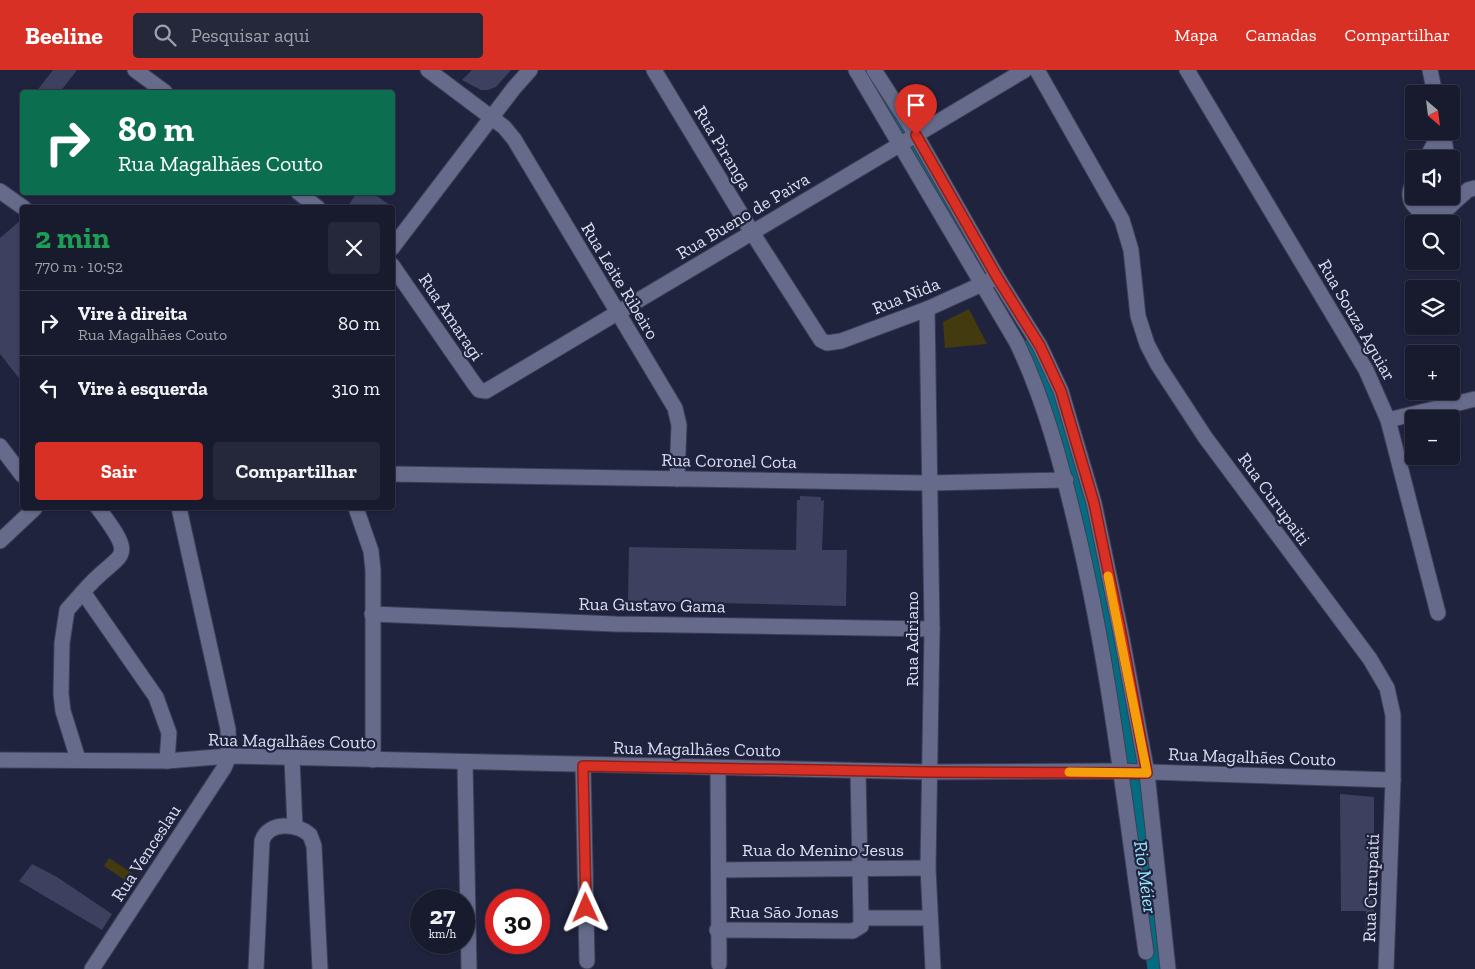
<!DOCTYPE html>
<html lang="pt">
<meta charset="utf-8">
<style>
body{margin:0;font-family:"Zilla Slab",serif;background:#25273a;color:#f1f3f6;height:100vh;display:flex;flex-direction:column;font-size:19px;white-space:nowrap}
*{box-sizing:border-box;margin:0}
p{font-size:16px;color:#9fa1aa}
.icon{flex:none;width:28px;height:28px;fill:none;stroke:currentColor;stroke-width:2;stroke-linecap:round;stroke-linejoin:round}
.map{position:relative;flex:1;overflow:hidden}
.side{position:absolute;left:20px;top:135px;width:375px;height:305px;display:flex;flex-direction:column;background:#181a2e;border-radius:5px;box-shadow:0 1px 4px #0004,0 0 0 1px #36384a}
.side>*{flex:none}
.hud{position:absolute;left:20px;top:20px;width:375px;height:105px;border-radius:5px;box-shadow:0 1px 4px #0004,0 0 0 1px #36384a;background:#0b6e4f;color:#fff;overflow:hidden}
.needle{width:32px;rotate:152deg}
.fabs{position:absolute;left:1405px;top:15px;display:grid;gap:10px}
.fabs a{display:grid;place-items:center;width:55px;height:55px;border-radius:5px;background:#181a2e;box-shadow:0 1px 4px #0004,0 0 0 1px #36384a;font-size:25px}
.speed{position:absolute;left:410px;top:819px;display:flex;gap:10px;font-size:25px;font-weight:700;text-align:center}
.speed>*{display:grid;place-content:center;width:65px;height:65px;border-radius:50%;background:#181a2e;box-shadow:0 1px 4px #0004,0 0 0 1px #36384a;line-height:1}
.speed small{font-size:12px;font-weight:400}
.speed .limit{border:8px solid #d22;background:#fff;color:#111}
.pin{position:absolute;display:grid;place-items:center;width:42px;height:42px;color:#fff;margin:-51px -21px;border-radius:50% 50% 50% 0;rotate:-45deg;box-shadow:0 0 5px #0007}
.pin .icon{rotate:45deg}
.me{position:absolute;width:55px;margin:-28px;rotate:359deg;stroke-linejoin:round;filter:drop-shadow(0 0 4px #0008)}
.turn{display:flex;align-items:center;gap:18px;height:105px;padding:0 15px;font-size:22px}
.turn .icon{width:65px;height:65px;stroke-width:2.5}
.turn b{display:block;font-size:35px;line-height:42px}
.round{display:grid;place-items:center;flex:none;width:52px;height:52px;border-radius:5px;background:#25273a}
.overview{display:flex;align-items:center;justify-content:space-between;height:85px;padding:0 15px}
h1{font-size:30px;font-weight:700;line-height:38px;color:#1e9e55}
.button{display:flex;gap:10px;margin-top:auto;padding:10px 15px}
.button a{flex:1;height:58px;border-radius:5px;background:#d93025;color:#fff;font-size:20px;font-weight:700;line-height:58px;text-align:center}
.button a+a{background:#25273a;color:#f1f3f6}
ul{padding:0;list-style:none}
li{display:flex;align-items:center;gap:15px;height:65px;padding:0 15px;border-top:1px solid #36384a}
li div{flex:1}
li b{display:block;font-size:19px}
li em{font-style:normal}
header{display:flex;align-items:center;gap:30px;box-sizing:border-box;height:70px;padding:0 25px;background:#d93025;color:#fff}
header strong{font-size:24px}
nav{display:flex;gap:28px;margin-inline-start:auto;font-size:18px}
.search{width:350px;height:45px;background:#25273a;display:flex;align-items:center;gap:12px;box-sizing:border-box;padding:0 18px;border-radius:5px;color:#9fa1aa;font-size:19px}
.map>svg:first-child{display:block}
.green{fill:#433a0f}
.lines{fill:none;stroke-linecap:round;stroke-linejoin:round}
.river{stroke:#046c81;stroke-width:21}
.building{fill:#3d415f}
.minor-casing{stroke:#3c3f55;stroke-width:17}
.minor{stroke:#666b8b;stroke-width:15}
.route-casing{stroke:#8d1f18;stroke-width:12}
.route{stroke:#d93025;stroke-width:9}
.slow{stroke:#f59e0b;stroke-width:9}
.labels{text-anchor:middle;stroke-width:4.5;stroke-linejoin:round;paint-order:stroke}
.street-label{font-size:18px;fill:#dcdff2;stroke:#20233e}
.water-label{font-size:19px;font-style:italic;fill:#96e5fc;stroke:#20233e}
</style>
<header>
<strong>Beeline</strong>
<div class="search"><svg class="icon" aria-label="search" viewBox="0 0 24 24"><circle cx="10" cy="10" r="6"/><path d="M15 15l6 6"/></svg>Pesquisar aqui</div>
<nav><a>Mapa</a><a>Camadas</a><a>Compartilhar</a></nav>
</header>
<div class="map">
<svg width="1475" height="899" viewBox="0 0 1475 899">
<rect width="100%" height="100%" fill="#20233e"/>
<!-- green -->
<g class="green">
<path d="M969,239L987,274L945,278L943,252Z"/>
<path d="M109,788L135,805L129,813L104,796Z"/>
</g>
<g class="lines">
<!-- river -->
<g class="river">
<path d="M866,0L901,59"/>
<path d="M914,80L975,183"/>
<path d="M1031,279C1062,337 1077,403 1090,467C1107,541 1120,615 1130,691"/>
<path d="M1134,715L1158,899"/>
</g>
</g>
<!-- building -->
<g class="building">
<path d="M53,0H77L60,22H36Z"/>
<path d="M472,0H511L496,17L488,20H481L462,10Z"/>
<path d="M357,122H371L394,138H347Z"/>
<path d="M22,149V312L0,284V168Z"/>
<path d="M800,426L821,427V431L824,430L822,480H847L846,536L628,531L629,477L796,480L797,430H800Z"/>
<path d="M1340,724L1374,727V841H1341Z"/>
<path d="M32,794L57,807L112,844L102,860L19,811Z"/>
<path d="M1366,841H1377L1376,860H1365Z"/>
</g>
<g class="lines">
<defs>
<g id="minor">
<path d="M135,0L165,22"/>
<path d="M428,0L504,57L514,69L675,338L679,355L677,409"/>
<path d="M654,0L753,164L821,270L827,273L841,271L927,239L991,210"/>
<path d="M856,0L1017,273C1045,332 1061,393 1076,456C1110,596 1125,739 1146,882"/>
<path d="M874,0L916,65L997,207L1040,276L1061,321L1094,433L1121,563L1147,703L1168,899"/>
<path d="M1037,0L1122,150L1131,180L1138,246L1147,274L1158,295L1205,367L1370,589L1387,618L1393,645V710L1386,899"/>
<path d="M1187,0L1366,300L1388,350L1438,543"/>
<path d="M1430,0L1435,24"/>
<path d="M1443,61L1447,89"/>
<path d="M1426,89L1441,61"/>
<path d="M1414,111C1392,151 1470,157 1451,111"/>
<path d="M0,121L24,138"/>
<path d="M298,122L318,138"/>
<path d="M1450,136L1468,120L1475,118"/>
<path d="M392,178L514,18L530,0"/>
<path d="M392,195L473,312L479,320L486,321L1025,0"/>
<path d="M927,239L932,559L928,798L933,899"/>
<path d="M1388,350L1475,329"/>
<path d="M0,376L22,405"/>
<path d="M392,404L928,413L1066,410"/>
<path d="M98,438C141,495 119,479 83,522L156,627L169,663L167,691"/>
<path d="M356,438L371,481L373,500V690"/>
<path d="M0,471L35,438"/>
<path d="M372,544L615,554L932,559"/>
<path d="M78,689L63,641L61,624L62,573L67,540L83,522"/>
<path d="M292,689L295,757"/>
<path d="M0,690L167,691L229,686L929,702L1120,701L1393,710"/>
<path d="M465,693L469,899"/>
<path d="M583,696L587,891"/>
<path d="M718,698L719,894"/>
<path d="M858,701L861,848"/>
<path d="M719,800L928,798"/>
<path d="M717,860L853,861L861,856V848H930"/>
<path d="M92,899L224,698L229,686L228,659L179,438"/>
<path d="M256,899L262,771C268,751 297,753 310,765L314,776L320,899"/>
</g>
</defs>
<!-- minor casing -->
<use href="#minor" class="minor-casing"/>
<!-- minor -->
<use href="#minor" class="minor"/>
</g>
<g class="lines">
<defs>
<path id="route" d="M586,838L583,696L929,702L1147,703L1121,563L1094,433L1061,321L1040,276L997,207L916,65"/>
</defs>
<!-- route casing -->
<use href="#route" class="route-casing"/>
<!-- route -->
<use href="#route" class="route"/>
<!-- slow -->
<path class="slow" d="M1069,702L1147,703L1108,506"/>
</g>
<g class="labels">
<!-- street labels -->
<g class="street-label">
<text transform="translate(723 78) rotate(59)" y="6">Rua Piranga</text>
<text transform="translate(743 146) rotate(-31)" y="6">Rua Bueno de Paiva</text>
<text transform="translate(620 211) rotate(59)" y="6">Rua Leite Ribeiro</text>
<text transform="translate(906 226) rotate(-22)" y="6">Rua Nida</text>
<text transform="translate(451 247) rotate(56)" y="6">Rua Amaragi</text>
<text transform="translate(1357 250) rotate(60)" y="6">Rua Souza Aguiar</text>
<text transform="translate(729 391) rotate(1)" y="6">Rua Coronel Cota</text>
<text transform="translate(1274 429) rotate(54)" y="6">Rua Curupaiti</text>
<text transform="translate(652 535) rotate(1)" y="6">Rua Gustavo Gama</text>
<text transform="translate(912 569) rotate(-90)" y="6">Rua Adriano</text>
<text transform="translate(292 671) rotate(1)" y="6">Rua Magalhães Couto</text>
<text transform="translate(697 679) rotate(1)" y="6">Rua Magalhães Couto</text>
<text transform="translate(1252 687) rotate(2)" y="6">Rua Magalhães Couto</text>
<text x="823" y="786">Rua do Menino Jesus</text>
<text transform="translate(146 783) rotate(-57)" y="6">Rua Venceslau</text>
<text transform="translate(1371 818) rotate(-88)" y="6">Rua Curupaiti</text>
<text x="784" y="848">Rua São Jonas</text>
</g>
<!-- water labels -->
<g class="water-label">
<text transform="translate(1146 807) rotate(82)" y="7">Rio Méier</text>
</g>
</g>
</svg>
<div class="fabs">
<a><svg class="needle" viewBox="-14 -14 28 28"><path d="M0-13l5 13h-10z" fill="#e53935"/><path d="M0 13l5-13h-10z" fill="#9fa1aa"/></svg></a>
<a><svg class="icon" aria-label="sound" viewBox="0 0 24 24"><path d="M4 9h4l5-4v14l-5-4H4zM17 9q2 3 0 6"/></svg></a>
<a><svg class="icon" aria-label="search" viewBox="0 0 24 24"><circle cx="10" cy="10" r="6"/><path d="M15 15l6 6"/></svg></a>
<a><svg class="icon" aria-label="layers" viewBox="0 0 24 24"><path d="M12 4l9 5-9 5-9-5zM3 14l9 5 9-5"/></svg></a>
<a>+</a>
<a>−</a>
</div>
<div class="speed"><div>27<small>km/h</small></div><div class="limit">30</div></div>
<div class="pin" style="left:916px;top:65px;background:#d93025"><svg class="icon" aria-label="arrive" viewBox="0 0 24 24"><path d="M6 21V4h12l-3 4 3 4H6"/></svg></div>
<svg class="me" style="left:586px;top:838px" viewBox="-20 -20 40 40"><path d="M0-17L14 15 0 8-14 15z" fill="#d93025" stroke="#fff" stroke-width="4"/></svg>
<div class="hud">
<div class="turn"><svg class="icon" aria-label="right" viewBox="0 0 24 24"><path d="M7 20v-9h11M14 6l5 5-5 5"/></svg><div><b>80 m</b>Rua Magalhães Couto</div></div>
</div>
<section class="side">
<div class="overview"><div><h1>2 min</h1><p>770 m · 10:52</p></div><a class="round"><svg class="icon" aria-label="close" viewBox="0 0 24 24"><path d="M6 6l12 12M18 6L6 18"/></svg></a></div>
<ul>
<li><svg class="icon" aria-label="right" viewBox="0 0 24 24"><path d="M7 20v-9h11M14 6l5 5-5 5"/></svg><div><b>Vire à direita</b><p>Rua Magalhães Couto</p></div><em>80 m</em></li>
<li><svg class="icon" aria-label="left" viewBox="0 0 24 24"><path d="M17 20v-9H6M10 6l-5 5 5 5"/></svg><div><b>Vire à esquerda</b></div><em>310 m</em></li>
</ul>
<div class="button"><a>Sair</a><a>Compartilhar</a></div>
</section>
</div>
